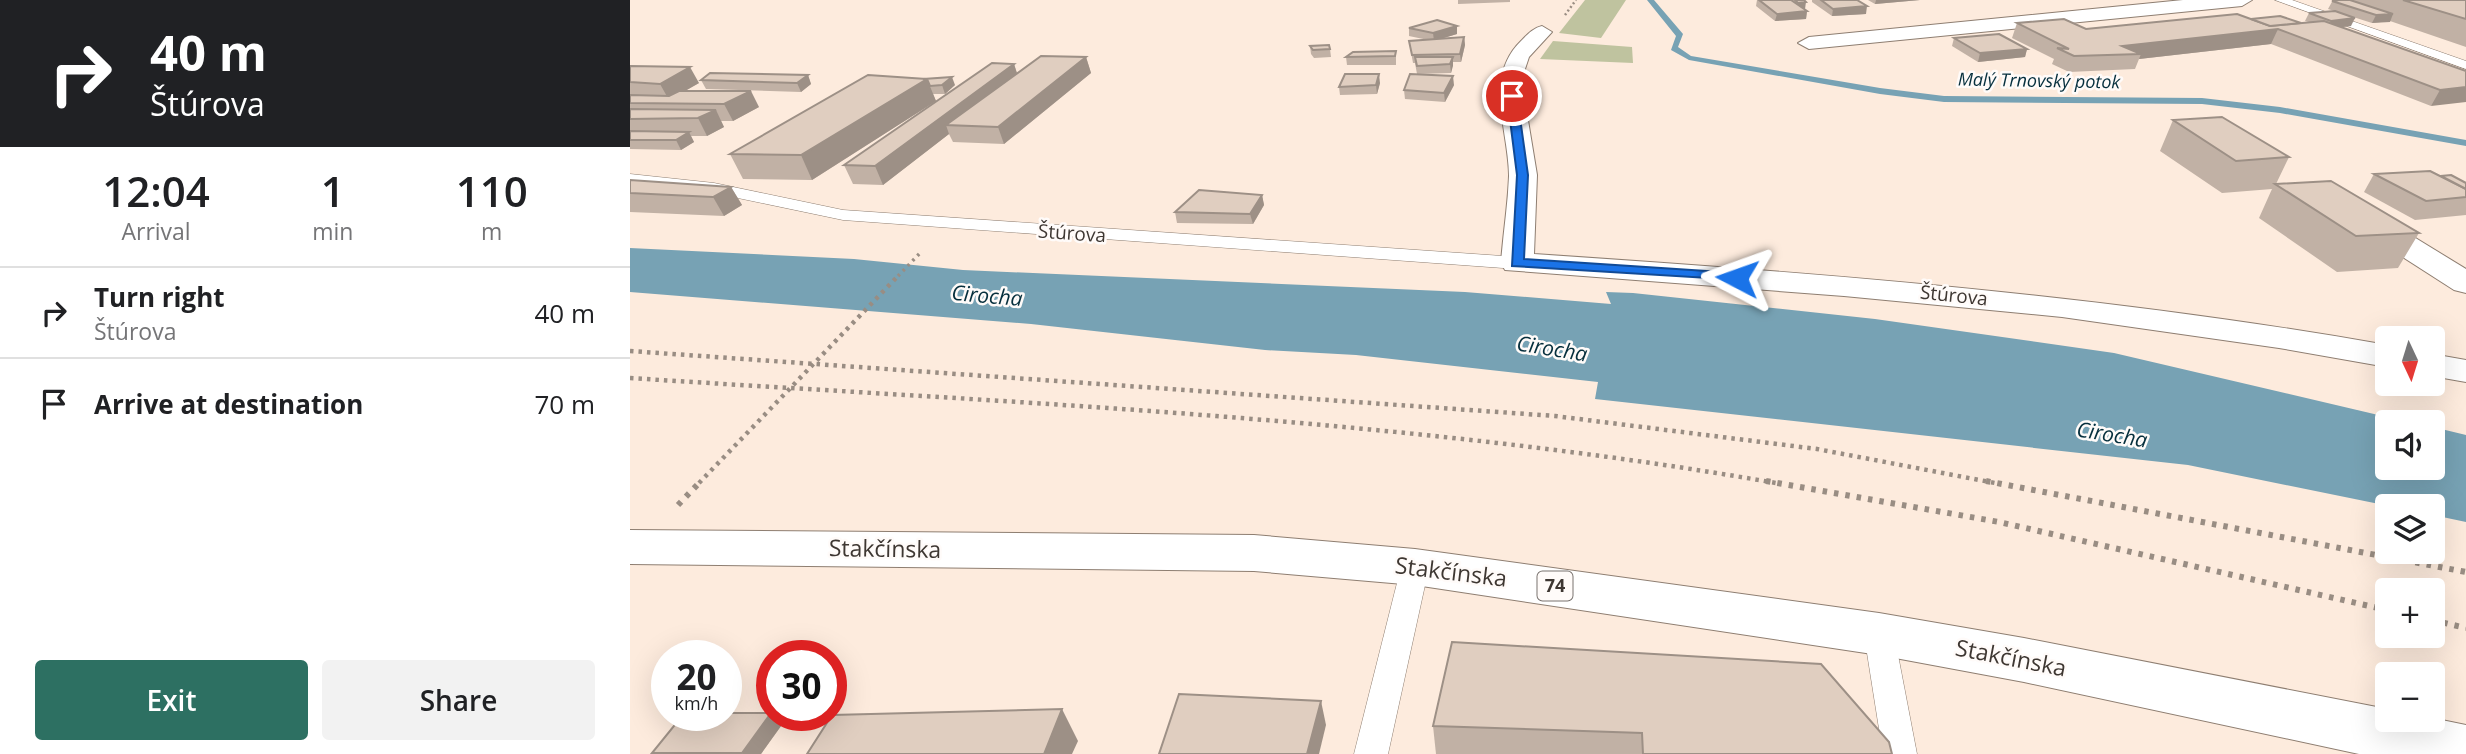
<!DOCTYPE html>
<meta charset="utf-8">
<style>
body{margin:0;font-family:"Open Sans",sans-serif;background:#f2f2f2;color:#202124;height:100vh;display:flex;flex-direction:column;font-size:26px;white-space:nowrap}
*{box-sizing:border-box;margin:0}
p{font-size:23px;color:#757577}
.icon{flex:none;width:38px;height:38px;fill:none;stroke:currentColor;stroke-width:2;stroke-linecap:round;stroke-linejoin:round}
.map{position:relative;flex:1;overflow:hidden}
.sheet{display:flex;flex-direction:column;background:#fff;width:630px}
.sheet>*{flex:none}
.top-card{background:#202124;color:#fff;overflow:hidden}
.needle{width:46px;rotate:176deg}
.controls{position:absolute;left:1745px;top:326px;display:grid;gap:14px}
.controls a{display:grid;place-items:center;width:70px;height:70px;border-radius:7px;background:#fff;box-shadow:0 7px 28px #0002;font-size:35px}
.speed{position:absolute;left:21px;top:640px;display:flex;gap:14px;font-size:35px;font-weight:700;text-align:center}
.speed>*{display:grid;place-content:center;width:91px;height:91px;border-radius:50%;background:#fff;box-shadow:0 7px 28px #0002;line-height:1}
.speed small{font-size:18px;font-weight:400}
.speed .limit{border:10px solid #d22;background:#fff;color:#111}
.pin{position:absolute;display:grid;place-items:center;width:60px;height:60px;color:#fff;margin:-30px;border:4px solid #fff;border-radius:50%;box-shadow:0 2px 7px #0007}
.me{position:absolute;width:77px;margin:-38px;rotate:274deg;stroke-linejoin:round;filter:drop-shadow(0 0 5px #0008)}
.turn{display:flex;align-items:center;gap:24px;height:147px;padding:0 35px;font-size:32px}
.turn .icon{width:91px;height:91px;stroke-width:2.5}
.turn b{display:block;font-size:49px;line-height:60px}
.eta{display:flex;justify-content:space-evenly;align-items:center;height:119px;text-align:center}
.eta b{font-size:42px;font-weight:600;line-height:49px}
.cta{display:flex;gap:14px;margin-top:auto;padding:14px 35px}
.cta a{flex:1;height:80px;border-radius:7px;background:#2d7062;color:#fff;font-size:28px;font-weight:600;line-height:80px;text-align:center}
.cta a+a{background:#f2f2f2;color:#202124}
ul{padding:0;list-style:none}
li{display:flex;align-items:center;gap:21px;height:91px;padding:0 35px;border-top:2px solid #e0e0e0}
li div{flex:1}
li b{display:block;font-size:26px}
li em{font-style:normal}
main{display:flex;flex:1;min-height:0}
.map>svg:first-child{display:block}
.green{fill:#bfc39f}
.water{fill:#77a2b4}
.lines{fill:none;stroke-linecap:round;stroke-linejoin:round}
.stream{fill:#77a2b4;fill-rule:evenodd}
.lane-casing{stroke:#8e7e71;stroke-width:1}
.street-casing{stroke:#8e7e71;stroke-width:2}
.primary-casing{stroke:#8e7e71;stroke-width:2}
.path-far3{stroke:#998d83;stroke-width:2.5;stroke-dasharray:2 2.5;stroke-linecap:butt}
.path-far2{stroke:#998d83;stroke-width:3.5;stroke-dasharray:2.5 4.5;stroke-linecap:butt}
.path-far1{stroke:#998d83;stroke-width:4.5;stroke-dasharray:3.5 5;stroke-linecap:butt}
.path{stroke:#998d83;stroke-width:6;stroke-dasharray:4.5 7;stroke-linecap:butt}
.lane{fill:#fff;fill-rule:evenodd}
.street{fill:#fff;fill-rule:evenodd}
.primary{fill:#fff;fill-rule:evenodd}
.wall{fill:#c1b1a5}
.shaded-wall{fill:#9d9086}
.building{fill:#e0cec0;stroke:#9d9086;stroke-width:2}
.route{fill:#1a73e8;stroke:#114b97;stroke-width:2}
.labels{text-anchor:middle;stroke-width:5;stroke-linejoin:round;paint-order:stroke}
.far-water-label{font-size:18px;font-style:italic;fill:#062f3d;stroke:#fffbf9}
.shield{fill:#fffbf9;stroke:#78726e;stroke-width:2}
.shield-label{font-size:18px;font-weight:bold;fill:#3e3732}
.street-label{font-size:19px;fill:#3e3732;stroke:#fffbf9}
.water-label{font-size:21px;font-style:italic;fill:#062f3d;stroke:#fffbf9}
.near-street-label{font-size:23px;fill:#3e3732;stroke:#fffbf9}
</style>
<main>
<section class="sheet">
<div class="top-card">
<div class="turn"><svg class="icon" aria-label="right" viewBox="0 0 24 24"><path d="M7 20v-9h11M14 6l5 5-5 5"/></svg><div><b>40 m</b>Štúrova</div></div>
</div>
<div class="eta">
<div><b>12:04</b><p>Arrival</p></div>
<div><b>1</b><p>min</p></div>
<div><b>110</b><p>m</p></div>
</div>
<ul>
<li><svg class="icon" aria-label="right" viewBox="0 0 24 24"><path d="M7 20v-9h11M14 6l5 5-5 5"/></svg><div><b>Turn right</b><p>Štúrova</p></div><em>40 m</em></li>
<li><svg class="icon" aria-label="arrive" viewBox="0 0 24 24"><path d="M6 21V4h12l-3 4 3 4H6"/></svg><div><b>Arrive at destination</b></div><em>70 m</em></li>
</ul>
<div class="cta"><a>Exit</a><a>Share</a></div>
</section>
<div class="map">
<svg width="1836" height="754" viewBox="0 0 1836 754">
<rect width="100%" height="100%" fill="#fdebdd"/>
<!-- green -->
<g class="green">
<path d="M955,0H996L971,38L929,33Z"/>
<path d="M923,41L1002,47L1003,63L910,59Z"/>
</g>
<!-- water -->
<path class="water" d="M0,248L224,259L333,270L835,292L981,304L976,292L1003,293L1245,319L1484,353L1778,422H1757V467H1802L1803,427L1836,435V522L1803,515L1802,506H1759L1558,465L965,399L968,382L726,355L635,350L401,324L0,292Z"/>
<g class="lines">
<!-- stream -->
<path class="stream" d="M1017,0H1024L1053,34L1048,47L1061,56L1250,88L1314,96L1572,98L1650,107L1836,140V146L1650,113L1572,104L1314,102L1250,94L1059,60L1041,50L1046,36Z"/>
<defs>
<g id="lane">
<path d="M1645,0H1662L1836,61V69Z"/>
<path d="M0,174L84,183L213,210L887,257L897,263L887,269L213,220L84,193L0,184Z"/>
<path d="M785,556L795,559L799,567L758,754H724L771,567L775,559Z"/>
<path d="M1249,622L1260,625L1264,634L1287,754H1253L1234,634L1238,625Z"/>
</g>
<g id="street">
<path d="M1553,0H1622L1612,6L1179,49L1168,43L1179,37Z"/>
<path d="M912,26L922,32L899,57L894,72V96L907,175L904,254C1190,273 1474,295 1757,345V367L1649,348L1432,317L1214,296L875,270L871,263C873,234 878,205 879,176C879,131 853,78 891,41C897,35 903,28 912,26Z"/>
<path d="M1737,212L1748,215L1836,269V293L1824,290L1726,227L1722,221L1726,215Z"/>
<path d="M1802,354L1836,360V382L1802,376Z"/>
</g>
<path id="primary" d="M0,530L624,535L785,549L1249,613L1394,638L1757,709V719L1802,718L1836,725V754H1729L1394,682L1249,655L785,585L624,571L0,564Z"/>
</defs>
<!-- lane casing -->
<use href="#lane" class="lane-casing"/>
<!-- street casing -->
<use href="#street" class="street-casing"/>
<!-- primary casing -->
<use href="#primary" class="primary-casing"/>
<!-- path-far3 -->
<path class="path-far3" d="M935,15L946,0"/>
<!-- path-far2 -->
<path class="path-far2" d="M268,276L292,251"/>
<!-- path-far1 -->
<g class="path-far1">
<path d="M0,351L925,416L1187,449L1365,483"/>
<path d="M0,378C382,403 768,417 1146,483"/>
<path d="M69,483L269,275"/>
</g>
<!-- path -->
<g class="path">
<path d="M1136,481L1369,522L1757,610"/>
<path d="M1356,481L1836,572"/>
<path d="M48,505L71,481"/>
<path d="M1802,620L1836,628"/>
</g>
<!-- lane -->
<use href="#lane" class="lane"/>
<!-- street -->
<use href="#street" class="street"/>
<!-- primary -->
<use href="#primary" class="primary"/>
</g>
<!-- wall -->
<g class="wall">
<path d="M828,0H880V2L828,4Z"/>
<path d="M1127,0H1174L1175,9H1174L1177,11L1176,19L1145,21L1126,6Z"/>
<path d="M1182,0H1227L1236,14L1202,16L1182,2Z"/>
<path d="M1238,0H1290L1245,4Z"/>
<path d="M1703,0H1836V47L1760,21L1742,23L1698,9Z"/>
<path d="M1679,13L1721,26L1711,27L1836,71L1801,106L1641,44L1509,59L1505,69L1439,72L1422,64L1424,59L1382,38L1387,23L1456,29L1621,19L1671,23L1679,22L1675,21Z"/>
<path d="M779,28L827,34L810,39L834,37L835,45L831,62H823L821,73L787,74L785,63H783L779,41L798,40L779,36Z"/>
<path d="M1324,38L1397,49L1395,57L1348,62L1322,46Z"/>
<path d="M680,46L700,49L701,57L684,58L681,54Z"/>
<path d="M766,51V65H717L716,57Z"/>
<path d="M456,57L461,73L374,144L323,142L319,134L253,185L223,184L214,165L384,64L387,73Z"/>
<path d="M0,66L69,83L55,91L129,107L103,121H91L94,127L77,136H61L64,142L51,150L0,149Z"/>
<path d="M178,75L181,84L171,92L76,89L71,80Z"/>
<path d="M238,75L325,85L315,94H303L306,101L182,180L113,179L100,154Z"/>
<path d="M750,83L747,94L710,95L709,87Z"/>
<path d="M824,85L815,102L775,99L774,90Z"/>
<path d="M1543,120L1659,157L1646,184L1789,233L1768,268L1707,272L1629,218L1642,189L1592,193L1530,151Z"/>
<path d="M1744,174L1811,176L1836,183V215L1785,220L1734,192Z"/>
<path d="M0,180L101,187L112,205L94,216L0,212Z"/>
<path d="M632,195L634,205L623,224L547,223L545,212Z"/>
<path d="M822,642L1262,754H806L803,726Z"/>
<path d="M142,716L151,726L131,754L22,753Z"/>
</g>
<!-- shaded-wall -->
<g class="shaded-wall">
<path d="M1246,0H1290L1245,4Z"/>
<path d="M1176,2L1175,9L1167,10L1168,3Z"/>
<path d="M1237,6L1236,14L1202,16L1203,9Z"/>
<path d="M1177,11L1176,19L1145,21L1147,14Z"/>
<path d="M1763,14L1760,22L1742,23L1746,15Z"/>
<path d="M1725,18L1721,26L1697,29L1701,21Z"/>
<path d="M827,26V34L804,41L803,33Z"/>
<path d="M1648,29L1641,44L1509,59L1511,54L1492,46Z"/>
<path d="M834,37L835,45L831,62L830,54Z"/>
<path d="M1397,49L1395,57L1348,62L1350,53Z"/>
<path d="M456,57L461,73L374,144L368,127Z"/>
<path d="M823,57V66L821,73L820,64Z"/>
<path d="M384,64L389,80L316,125L319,134L253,185L245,166Z"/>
<path d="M60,67L69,83L39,100L30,84Z"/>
<path d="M749,74L750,83L747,94L746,85Z"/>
<path d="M178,75L181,84L171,92L167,83Z"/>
<path d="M823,76L824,85L815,102L814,93Z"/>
<path d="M322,77L325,85L315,94L312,85Z"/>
<path d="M297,79L306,101L182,180L171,155Z"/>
<path d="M1836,87V102L1801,106L1810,90Z"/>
<path d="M121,91L129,107L103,121L94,104Z"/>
<path d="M86,110L94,127L77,136L68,118Z"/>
<path d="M59,132L64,142L51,150L46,140Z"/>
<path d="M101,187L112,205L94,216L83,197Z"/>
<path d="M632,195L634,205L623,224L620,214Z"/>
<path d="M691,701L696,725L689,754H677Z"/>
<path d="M432,709L448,741L442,754H414Z"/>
<path d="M141,713L151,726L131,754H113L112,753Z"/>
</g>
<!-- building -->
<g class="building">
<path d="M1129,0H1161L1177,11L1147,14Z"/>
<path d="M1165,0H1174L1176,2L1168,3Z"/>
<path d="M1191,0H1227L1237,6L1203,9Z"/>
<path d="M1709,0H1720L1763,14L1746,15L1702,1Z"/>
<path d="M1773,0H1836V19Z"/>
<path d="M1705,11L1725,18L1701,21L1679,13Z"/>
<path d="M1607,14L1640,26L1694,21L1836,71V87L1810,90L1648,29L1492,46L1511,54L1444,56L1427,48L1439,49L1387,23L1434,19L1456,29Z"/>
<path d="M1650,16L1671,23L1640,26L1621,19Z"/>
<path d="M807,20L827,26L803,33L779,28Z"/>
<path d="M1369,34L1397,49L1350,53L1324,38Z"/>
<path d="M834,37L830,54L782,55L779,41Z"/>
<path d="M699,45L700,49L683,50L680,46Z"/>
<path d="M766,51L765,56L716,57L723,52Z"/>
<path d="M411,56L456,57L368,127L316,125Z"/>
<path d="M785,57H823L820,64L787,66Z"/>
<path d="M362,63L384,64L245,166L214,165Z"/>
<path d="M0,66L60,67L30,84L0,82Z"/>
<path d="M80,73L178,75L167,83L71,80Z"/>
<path d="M715,74H749L746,85L709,87Z"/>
<path d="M780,74L823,76L814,93L774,90Z"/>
<path d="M238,75L297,79L171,155L100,154Z"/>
<path d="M322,77L312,85L300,86L297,79H293Z"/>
<path d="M49,91H121L94,104L0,103V95L39,96Z"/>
<path d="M0,109L86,110L68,118L0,119Z"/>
<path d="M1592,117L1659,157L1606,161L1543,120Z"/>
<path d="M0,131L59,132L46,140H0Z"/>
<path d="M1800,171L1836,189V197L1796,201L1744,174Z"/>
<path d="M1821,175L1836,183V189L1811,176Z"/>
<path d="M0,180L101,187L83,197L0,193Z"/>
<path d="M1701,181L1789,233L1726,236L1645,184Z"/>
<path d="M569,190L632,195L620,214L545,212Z"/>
<path d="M822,642L1191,664L1259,742L1262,754H1013L1012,733L803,726Z"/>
<path d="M549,694L691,701L677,754H529Z"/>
<path d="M432,709L414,754H177L202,715Z"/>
<path d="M96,713H141L112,753H22L52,716H96Z"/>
</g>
<!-- route -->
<path class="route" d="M882,93L887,96L898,175L894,259L1107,273L1111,275V280L882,266L887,175L877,96Z"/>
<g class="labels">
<!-- far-water labels -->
<g class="far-water-label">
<text transform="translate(1409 81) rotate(1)" y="6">Malý Trnovský potok</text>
</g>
<!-- shield labels -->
<rect class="shield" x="907.5" y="571.5" width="35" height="29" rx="5"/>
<g class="shield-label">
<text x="925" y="592">74</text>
</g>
<!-- street labels -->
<g class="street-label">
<text transform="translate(442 233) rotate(4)" y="7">Štúrova</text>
<text transform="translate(1324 295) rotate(6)" y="7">Štúrova</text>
</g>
<!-- water labels -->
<g class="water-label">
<text transform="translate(357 296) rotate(5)" y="7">Cirocha</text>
<text transform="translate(922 349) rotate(9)" y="7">Cirocha</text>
<text transform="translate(1482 435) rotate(9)" y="7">Cirocha</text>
</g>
<!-- near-street labels -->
<g class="near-street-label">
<text transform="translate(255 549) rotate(1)" y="8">Stakčínska</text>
<text transform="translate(821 572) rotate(7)" y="8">Stakčínska</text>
<text transform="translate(1381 658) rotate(11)" y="8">Stakčínska</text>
</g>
</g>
</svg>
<div class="controls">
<a><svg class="needle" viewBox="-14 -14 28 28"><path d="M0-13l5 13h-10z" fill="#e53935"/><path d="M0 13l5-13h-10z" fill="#757577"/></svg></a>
<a><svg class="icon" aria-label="sound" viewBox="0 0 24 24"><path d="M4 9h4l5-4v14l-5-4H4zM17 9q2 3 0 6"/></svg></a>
<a><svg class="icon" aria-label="layers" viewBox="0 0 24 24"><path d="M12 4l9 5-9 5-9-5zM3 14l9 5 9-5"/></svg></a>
<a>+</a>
<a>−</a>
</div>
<div class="speed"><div>20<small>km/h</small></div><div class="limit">30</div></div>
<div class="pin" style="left:882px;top:96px;background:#d93025"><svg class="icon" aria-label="arrive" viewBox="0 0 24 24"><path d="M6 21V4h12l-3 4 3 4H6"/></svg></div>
<svg class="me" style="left:1107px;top:278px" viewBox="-20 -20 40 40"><path d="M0-17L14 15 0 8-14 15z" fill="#1a73e8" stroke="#fff" stroke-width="4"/></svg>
</div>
</main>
